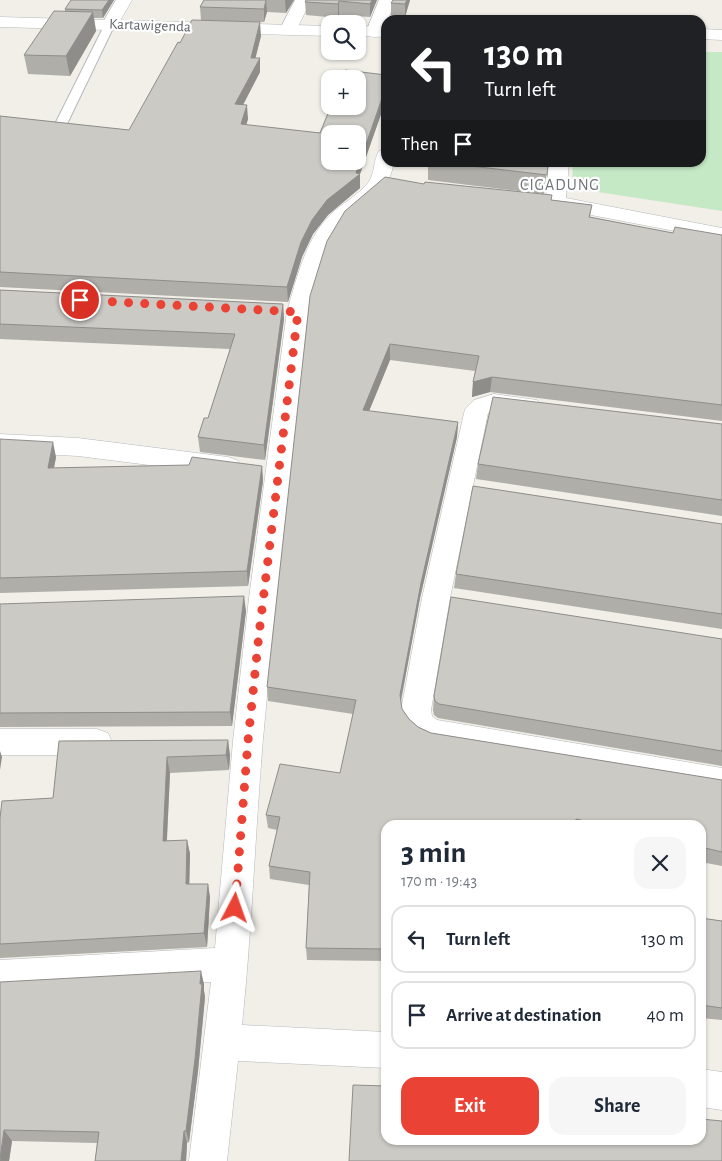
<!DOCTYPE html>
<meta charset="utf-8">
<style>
body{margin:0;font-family:"Alegreya Sans",sans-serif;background:#f6f6f7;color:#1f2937;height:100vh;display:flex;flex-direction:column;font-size:19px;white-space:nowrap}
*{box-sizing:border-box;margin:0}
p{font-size:16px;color:#747a83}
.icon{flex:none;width:28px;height:28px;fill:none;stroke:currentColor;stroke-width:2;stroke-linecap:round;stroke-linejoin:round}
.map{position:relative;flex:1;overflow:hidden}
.sheet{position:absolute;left:381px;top:820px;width:325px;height:325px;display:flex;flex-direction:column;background:#fff;border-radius:15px;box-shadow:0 1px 4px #0004}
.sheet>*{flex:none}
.guide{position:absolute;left:381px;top:15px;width:325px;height:152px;border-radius:15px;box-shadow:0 1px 4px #0004;background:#202124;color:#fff;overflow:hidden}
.tools{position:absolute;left:321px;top:15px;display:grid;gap:10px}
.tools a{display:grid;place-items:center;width:45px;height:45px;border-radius:10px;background:#fff;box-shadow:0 1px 4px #0004;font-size:25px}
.pin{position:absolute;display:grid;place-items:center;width:42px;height:42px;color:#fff;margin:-21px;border:2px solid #fff;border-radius:50%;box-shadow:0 1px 5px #0007}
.me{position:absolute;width:55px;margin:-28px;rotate:4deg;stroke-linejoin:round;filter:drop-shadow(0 0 4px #0008)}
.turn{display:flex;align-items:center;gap:18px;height:105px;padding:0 20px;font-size:22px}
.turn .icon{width:65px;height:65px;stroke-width:2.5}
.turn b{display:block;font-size:35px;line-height:42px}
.then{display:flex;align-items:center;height:48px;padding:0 20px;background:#0003;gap:10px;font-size:19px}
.round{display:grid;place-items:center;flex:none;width:52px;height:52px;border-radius:15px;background:#f6f6f7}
.summary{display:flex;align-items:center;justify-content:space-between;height:85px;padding:0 20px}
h1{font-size:30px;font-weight:700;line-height:38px}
.primary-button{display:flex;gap:10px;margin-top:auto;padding:10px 20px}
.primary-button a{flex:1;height:58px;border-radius:15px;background:#ea4335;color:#fff;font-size:20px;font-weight:700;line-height:58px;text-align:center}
.primary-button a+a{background:#f6f6f7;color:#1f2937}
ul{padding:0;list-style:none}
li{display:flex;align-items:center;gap:15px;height:68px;margin:0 10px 8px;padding:0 10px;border:2px solid #e0e1e3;border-radius:15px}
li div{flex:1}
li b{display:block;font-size:19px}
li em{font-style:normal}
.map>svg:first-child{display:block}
.green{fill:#c5e8c5}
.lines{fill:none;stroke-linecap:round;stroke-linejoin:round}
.service-casing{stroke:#b5b8bc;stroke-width:2}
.minor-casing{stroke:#b5b8bc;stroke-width:1}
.tertiary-casing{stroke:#b5b8bc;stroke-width:1}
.service{fill:#fff;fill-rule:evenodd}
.minor{fill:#fff;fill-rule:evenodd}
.tertiary{fill:#fff;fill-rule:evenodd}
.wall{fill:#afaea9}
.shaded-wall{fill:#8f8d8a}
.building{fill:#cccac5;stroke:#8f8d8a;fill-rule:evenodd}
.route{stroke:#ea4335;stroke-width:9;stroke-dasharray:0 16.2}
.labels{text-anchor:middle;stroke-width:4.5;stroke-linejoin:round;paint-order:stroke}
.far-street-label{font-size:15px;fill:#5f6368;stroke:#fff}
.far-quarter-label{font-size:16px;letter-spacing:1px;fill:#70757a;stroke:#fff}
</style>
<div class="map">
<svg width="722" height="1161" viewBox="0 0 722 1161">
<rect width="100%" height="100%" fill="#f1efe8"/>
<!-- green -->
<path class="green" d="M701,52H722V211L572,188L573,163L701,162Z"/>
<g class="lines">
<defs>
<path id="service" d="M110,21L115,24L66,126L64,128H56L54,126L105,24Z"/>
<g id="minor">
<path d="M116,0H132L116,28H104L102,24Z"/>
<path d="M295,0H311L295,33L289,34L283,33L280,29Z"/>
<path d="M379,0H395L388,20H386L381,36L375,37L369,36L366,32Z"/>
<path d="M386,149V162H394C387,202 358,204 338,232C322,255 317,285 309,311C293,454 276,596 263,739C255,834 252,930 242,1025L386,1032V1068L238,1061L227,1161H189L211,982L0,994V960L215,948L233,741L249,598L287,311C297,278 305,241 329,216C341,204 357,196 368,183C375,174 373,160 379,151Z"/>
<path d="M549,162H569L566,198L722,228V240L549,207L544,202L546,199Z"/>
<path d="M494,394L537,400L540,406L537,412C521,416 502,405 488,413L450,598L431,710L432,716L437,720L722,768V794L430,745C413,739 402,729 401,710L422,598L465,409L474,400Z"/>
<path d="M0,434L78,438L228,457L237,460L241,466L237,472L228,475L78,456L0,452Z"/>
<path d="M0,729H97L108,733L112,742L108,751L97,755H0Z"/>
<path d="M701,1069L722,1072V1110L701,1107Z"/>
</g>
<g id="tertiary">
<path d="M0,17L330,26V36L0,27Z"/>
<path d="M358,26L386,27V37L358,36Z"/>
<path d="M701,29L722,30V40L701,39Z"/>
</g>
</defs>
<!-- service casing -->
<use href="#service" class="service-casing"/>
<!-- minor casing -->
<use href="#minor" class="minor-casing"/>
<!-- tertiary casing -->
<use href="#tertiary" class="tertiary-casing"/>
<!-- service -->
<use href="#service" class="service"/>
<!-- minor -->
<use href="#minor" class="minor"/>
<!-- tertiary -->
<use href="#tertiary" class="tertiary"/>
</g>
<!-- wall -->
<g class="wall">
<path d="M114,0L103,18H94L96,31L70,76L28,74L24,55L65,11V9Z"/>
<path d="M204,0H294L286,13L267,12L264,22L201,21L200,7Z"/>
<path d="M377,0L370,17L339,15L338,18L306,15L305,2Z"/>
<path d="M410,0L405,17L391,16V3Z"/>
<path d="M261,36L255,58H260V72L243,105L248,119L246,125L320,133L386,75V100L360,174V188L328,215L313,234L302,257L288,302L0,287V116L129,130Z"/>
<path d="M428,162H548L544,194L428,180Z"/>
<path d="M424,184L592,205L590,217L673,233L722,235V421L490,392L472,397L473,382L475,371L390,360L369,411L458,422L457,437L420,598L401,701L402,709L409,719L418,727L431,733L722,780V866L701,862V825H386V961L307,960L306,948L309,885L270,879L269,866L277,830L268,828L266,815L340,773L353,714L268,701L267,687Z"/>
<path d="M0,290L283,304L284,319L265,460L200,452L198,437L208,418L230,349L0,339Z"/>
<path d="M722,424V516L476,479L478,464Z"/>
<path d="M0,439L56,457L54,468L262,466L263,481L248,586L0,593Z"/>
<path d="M722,524V629L454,588L456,574Z"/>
<path d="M0,604L246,611L232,726L0,727Z"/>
<path d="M722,639V766L438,718L434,715L433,710L434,696Z"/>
<path d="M228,740L230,756L229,770L170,773L167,841L187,840L190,854L189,884H208L210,898L207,947L0,958V818L53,798L59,741Z"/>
<path d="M701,918L722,921V1020L701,1018Z"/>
<path d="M0,982L204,984V991L205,997L198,1071L189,1142L187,1143L186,1161H95L97,1143L12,1141L9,1161H0Z"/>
</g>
<!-- shaded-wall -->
<g class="shaded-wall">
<path d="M109,0H114L103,18L102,10Z"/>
<path d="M266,0L267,12L264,22V9Z"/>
<path d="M285,0H294L286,13Z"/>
<path d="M372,0H377L370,17V4Z"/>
<path d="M407,0H410L405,17V4Z"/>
<path d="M339,1V15L338,18V4Z"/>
<path d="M93,12L96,31L70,76L66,56Z"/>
<path d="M260,22L261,36L252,72L251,58Z"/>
<path d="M260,58V72L236,118L235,104Z"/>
<path d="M386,87V100L360,174V188L328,215L313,234L302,257L288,302L287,287L301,242L312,220L327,200L356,173Z"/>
<path d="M247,105L248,119L242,139L241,124Z"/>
<path d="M283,304L284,319L265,460L264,445Z"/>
<path d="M390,344V360L363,426V410Z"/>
<path d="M492,377L490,392L472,397L473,382Z"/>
<path d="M458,422L457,437L420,598L399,710L400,695L421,583Z"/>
<path d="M53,442L56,457L51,483L48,468Z"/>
<path d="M262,466L263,481L248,586L247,571Z"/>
<path d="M244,596L246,611L232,726L230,712Z"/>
<path d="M228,740L230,756L229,770L226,755Z"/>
<path d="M0,751L2,757L0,770Z"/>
<path d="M167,757L170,773L166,855L163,841Z"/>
<path d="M187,840L190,854L189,899L186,884Z"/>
<path d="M208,884L210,898L207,947L204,933Z"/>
<path d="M201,971L204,984V991L205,997L198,1071L189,1142L186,1131Z"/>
<path d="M4,1130L12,1141L9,1161H0Z"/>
<path d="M184,1131L187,1143L186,1161H181Z"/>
</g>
<!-- building -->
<g class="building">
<path d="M71,0H109L102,10L65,9Z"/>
<path d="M204,0H266L264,9L200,7Z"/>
<path d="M306,0H372L370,4L339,1L338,4L305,2Z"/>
<path d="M393,0H407L405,4L391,3Z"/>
<path d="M54,11L93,12L66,56L24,55Z"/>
<path d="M192,20L260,22L251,58H260L235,104L247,105L241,124L320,133L331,106H358V79H342L345,70L386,75V87L356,173L360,174L327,200L312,220L301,242L287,287L0,272V116L129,130L178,42L180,43ZM330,134H358V161H330Z"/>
<path d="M437,162H548L547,175Z"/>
<path d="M385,177L424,184L425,182L552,195L551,200L592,205L589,217L673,233L675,227L722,235V405L492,377L473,382L479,356L390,344L363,410L458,422L421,583L400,695L402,709L409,719L418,727L431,733L722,780V852L701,847V825H603L576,819L575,825H386V949L306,948L310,872L269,866L280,817L266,815L280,764L340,773L356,700L267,687L310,296L327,241L345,211Z"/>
<path d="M0,290L283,304L264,445L198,437L204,418H208L235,334L0,324Z"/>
<path d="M493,397L722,424V500L478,464Z"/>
<path d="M0,439L53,442L48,468L189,465L192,457L262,466L247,571L0,578Z"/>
<path d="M473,486L722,524V614L456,574Z"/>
<path d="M244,596L230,712L0,713V604Z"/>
<path d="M451,597L722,639V751L439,704L435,701L434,696Z"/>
<path d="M228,740L226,755L167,757L163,841L187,840L186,884H208L204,933L0,944V818L2,801L53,798L59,741Z"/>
<path d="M701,918L722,921V1008L701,1005Z"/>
<path d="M201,971L200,984H202L195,1059L186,1131H184L181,1161H95L99,1132L4,1130L0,1159V982Z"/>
<path d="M353,1085L386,1086V1140H701V1119L722,1121V1161H349Z"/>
</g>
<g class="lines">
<!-- route -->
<path class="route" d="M80,300L298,312L259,634L248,741L235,908"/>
</g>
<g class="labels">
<!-- far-street labels -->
<g class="far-street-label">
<text transform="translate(150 25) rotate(2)" y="5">Kartawigenda</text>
</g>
<!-- far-quarter labels -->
<g class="far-quarter-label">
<text x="560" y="190">CIGADUNG</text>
</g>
</g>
</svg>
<div class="tools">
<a><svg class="icon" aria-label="search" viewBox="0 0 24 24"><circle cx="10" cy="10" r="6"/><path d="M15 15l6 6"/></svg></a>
<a>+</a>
<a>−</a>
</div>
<div class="pin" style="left:80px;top:300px;background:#d93025"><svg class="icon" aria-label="arrive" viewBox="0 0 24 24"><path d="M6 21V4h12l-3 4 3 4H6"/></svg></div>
<svg class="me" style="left:235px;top:908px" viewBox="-20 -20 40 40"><path d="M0-17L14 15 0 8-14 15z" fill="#ea4335" stroke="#fff" stroke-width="4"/></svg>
<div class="guide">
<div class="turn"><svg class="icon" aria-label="left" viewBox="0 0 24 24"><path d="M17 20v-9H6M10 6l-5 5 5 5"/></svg><div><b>130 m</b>Turn left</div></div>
<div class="then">Then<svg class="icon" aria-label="arrive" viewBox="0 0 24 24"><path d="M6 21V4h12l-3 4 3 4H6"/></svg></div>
</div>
<section class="sheet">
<div class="summary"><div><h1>3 min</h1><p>170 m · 19:43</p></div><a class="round"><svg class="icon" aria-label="close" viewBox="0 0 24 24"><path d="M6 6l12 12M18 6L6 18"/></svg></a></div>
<ul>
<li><svg class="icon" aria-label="left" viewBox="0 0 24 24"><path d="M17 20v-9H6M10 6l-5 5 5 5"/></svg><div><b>Turn left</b></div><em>130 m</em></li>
<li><svg class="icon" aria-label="arrive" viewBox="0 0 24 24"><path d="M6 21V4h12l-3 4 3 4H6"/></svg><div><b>Arrive at destination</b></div><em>40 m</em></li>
</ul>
<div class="primary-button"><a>Exit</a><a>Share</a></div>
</section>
</div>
